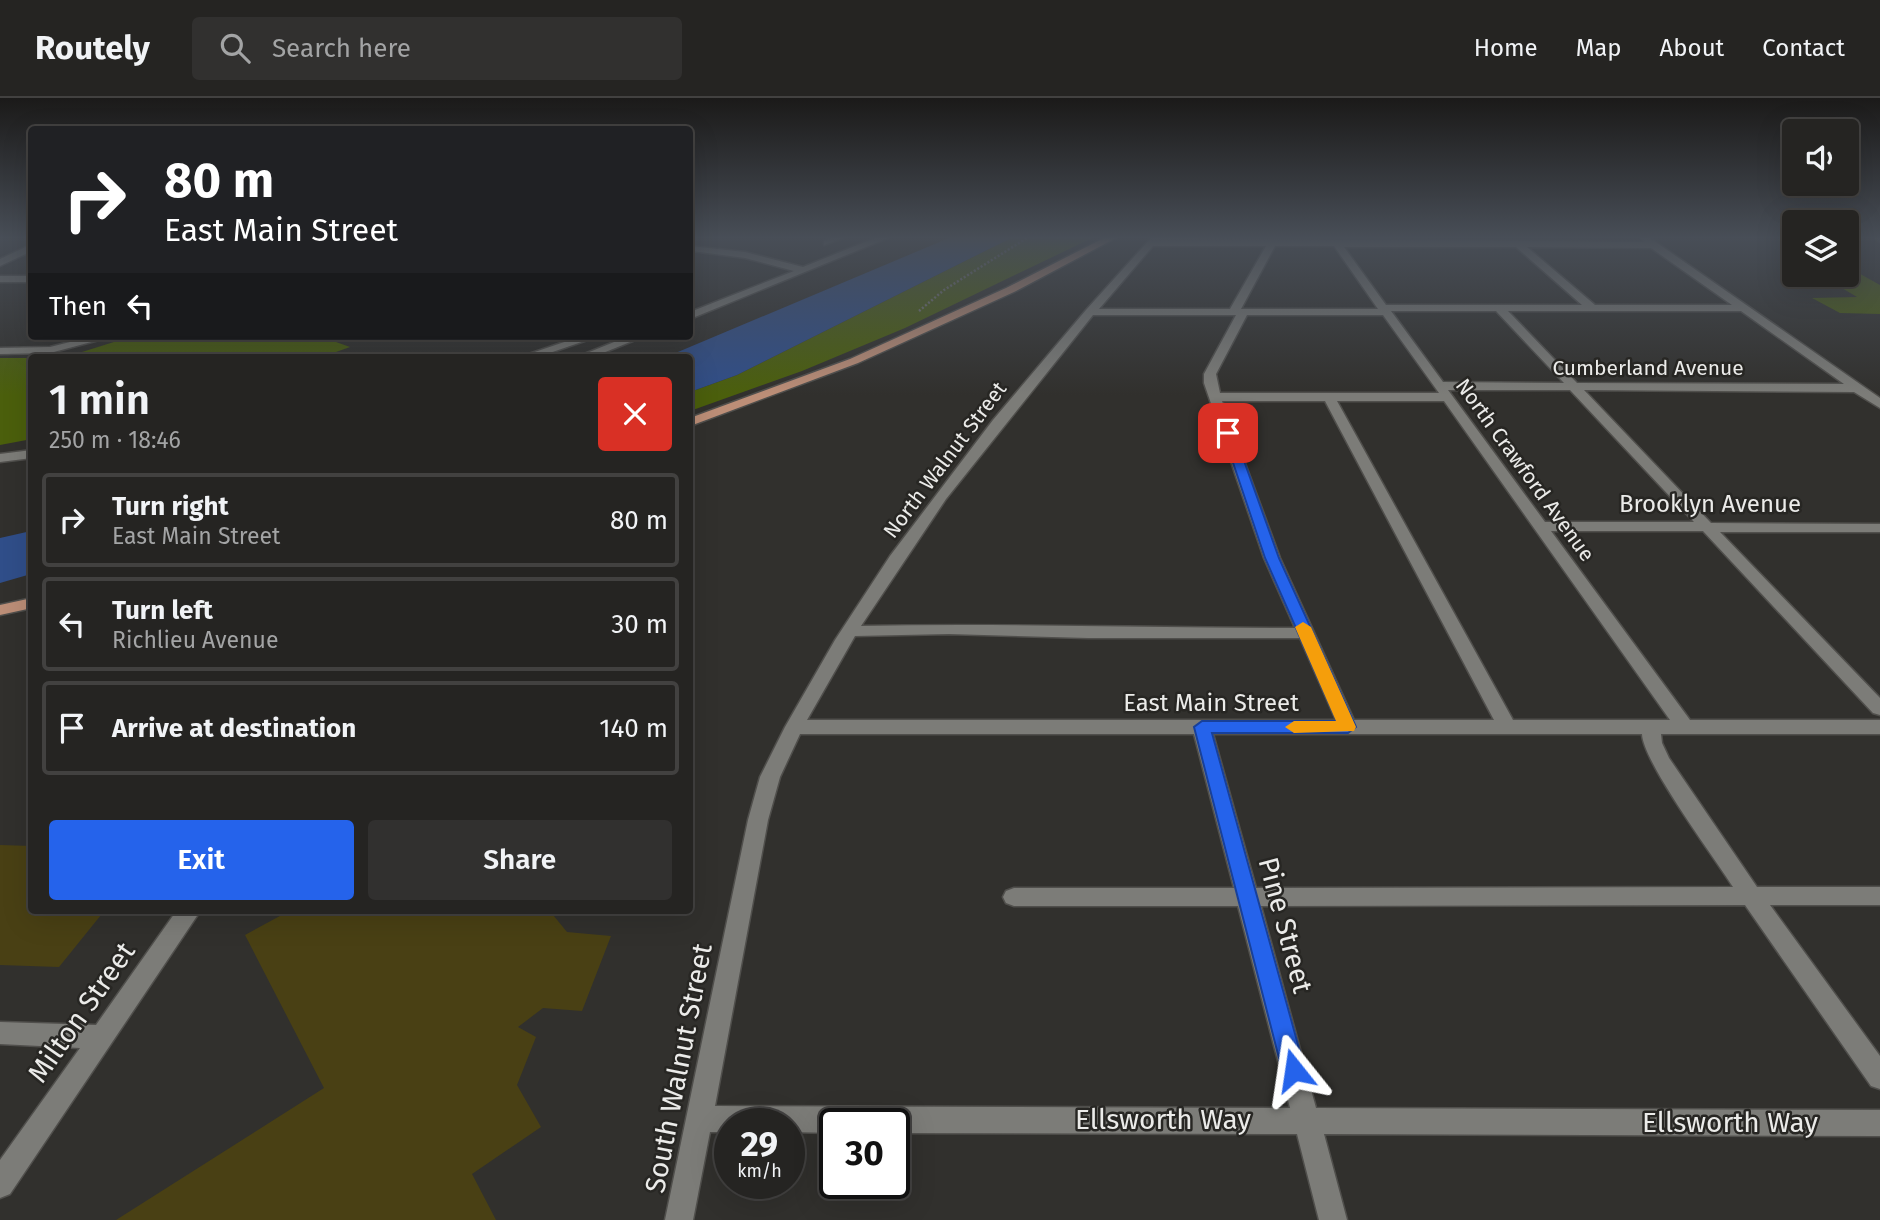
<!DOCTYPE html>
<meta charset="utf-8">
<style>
body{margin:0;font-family:"Fira Sans",sans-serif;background:#31302f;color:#f1f3f6;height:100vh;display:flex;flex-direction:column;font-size:26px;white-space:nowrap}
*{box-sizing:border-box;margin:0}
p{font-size:23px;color:#a3a4a5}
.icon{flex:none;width:38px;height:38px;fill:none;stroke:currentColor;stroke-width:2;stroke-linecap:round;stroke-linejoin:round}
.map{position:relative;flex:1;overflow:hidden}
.sheet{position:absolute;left:28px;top:256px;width:665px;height:560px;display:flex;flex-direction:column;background:#252422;border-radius:7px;box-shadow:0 7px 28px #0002,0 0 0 2px #424140}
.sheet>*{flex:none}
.top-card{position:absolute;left:28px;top:28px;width:665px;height:214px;border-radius:7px;box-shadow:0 7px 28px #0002,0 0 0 2px #424140;background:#202124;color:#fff;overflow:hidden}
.fabs{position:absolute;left:1782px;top:21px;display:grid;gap:14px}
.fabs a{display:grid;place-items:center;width:77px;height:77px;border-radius:7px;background:#252422;box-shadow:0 7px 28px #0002,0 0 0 2px #424140;font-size:35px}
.speed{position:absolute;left:714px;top:1010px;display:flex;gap:14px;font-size:35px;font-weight:700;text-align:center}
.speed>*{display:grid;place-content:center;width:91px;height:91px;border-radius:50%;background:#252422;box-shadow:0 7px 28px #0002,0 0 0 2px #424140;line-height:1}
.speed small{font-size:18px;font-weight:400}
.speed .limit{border:4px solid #111;border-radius:10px;background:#fff;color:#111}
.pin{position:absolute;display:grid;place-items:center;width:60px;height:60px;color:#fff;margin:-30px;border-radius:14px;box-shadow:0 4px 10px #0006}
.me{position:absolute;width:77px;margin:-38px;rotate:345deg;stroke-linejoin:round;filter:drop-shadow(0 0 5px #0008)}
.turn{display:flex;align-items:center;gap:24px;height:147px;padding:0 21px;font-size:32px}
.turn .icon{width:91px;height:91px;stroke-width:2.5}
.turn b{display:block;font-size:49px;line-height:60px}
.then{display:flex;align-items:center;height:66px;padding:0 21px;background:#0003;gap:14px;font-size:26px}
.round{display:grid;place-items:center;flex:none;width:74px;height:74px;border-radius:7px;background:#31302f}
.summary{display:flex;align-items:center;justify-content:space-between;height:119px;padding:0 21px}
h1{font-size:42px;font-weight:600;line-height:52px}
.primary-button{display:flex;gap:14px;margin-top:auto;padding:14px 21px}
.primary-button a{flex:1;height:80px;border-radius:7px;background:#2563eb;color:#fff;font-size:28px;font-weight:600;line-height:80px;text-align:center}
.primary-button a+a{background:#31302f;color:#f1f3f6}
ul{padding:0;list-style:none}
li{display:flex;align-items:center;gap:21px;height:94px;margin:0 14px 10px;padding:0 7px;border:4px solid #424140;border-radius:7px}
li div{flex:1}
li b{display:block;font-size:26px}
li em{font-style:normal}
header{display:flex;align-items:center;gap:42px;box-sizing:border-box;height:98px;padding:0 35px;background:#252422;border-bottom:2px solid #424140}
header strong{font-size:33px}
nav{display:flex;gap:38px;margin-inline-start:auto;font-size:24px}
.search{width:490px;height:63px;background:#31302f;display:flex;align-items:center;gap:18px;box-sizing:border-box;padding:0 24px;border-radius:7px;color:#a3a4a5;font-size:26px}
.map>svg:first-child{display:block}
.forest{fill:#4b5f0c}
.water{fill:#304e89}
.building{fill:#494014}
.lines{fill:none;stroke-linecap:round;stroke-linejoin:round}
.minor-casing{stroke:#504f4c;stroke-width:3}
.major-casing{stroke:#504f4c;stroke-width:3}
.path{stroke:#7a7a77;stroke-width:2.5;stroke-dasharray:2 2;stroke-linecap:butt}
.minor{fill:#7c7c78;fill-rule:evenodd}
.major{fill:#bc8e77;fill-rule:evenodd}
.route{fill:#2563eb;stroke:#184099;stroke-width:2}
.slow{fill:#f59e0b}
.labels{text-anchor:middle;stroke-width:5;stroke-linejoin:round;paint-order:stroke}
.far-street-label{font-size:21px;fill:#ebebe9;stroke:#272623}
.street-label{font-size:24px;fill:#ebebe9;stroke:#272623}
.near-street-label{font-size:28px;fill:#ebebe9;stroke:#272623}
</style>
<header>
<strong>Routely</strong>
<div class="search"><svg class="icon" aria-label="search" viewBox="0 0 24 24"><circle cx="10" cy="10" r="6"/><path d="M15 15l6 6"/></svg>Search here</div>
<nav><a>Home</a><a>Map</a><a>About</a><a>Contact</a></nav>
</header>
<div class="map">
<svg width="1880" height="1122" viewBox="0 0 1880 1122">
<rect width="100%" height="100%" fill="#31302d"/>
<!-- forest -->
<g class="forest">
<path d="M1011,140H1092L905,230L802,273L690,313V294L737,277Z"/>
<path d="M1846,168L1880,187V216L1840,215L1812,200L1857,199L1820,177H1846Z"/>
<path d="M133,238H324L322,239L350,249L322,259H47L82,254Z"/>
<path d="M0,260H31L32,341L0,347Z"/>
</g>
<!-- water -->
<g class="water">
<path d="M949,140H1011L737,277L690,294V259H666Z"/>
<path d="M31,433V476L0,485V440Z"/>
</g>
<!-- building -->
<g class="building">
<path d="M0,747L32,748V812H105L59,869L0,867Z"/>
<path d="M291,812H549L567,834L611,838L582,913L543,910L518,929L536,939L517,987L541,1029L472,1076L496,1122H116L324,990L245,837Z"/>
</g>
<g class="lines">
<defs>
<g id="minor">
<path d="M831,140H843L824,147V143Z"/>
<path d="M875,140H888L690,221V214L794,173L745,160L692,153L690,148L745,154L803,169Z"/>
<path d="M1151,140L1644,144L1641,140H1650L1880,300V310L1854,294L1584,292L1711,425L1880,426V434H1720L1880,600V617L1873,615L1703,433H1551L1690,622H1880V636H1661L1662,645L1669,660L1757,789H1880V807H1770L1880,958V991L1871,988L1745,807L1261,808L1316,1010L1880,1012V1038L1324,1036L1347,1122H1319L1297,1036L894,1035V1026H835V1035L789,1034V1026H730V1034H710L693,1122H665L748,722L760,679L785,629L835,542L890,458L993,322L1086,212ZM1153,148H1266L1230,211H1099ZM1275,148H1334L1378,211H1241ZM1344,149H1516L1582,207H1386ZM1527,149L1651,150L1732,207H1595ZM1391,213H1496L1564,285L1443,284ZM1508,213H1741L1844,286L1577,285ZM1093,217H1236L1204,276V285L1264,460L1295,530C1150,530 1006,525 861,528L946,401ZM1247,217H1383L1439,295H1220L1216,276ZM1448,292H1570L1694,424H1545ZM1222,303H1325L1494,622H1354L1280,460ZM1337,303H1444L1670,622H1513ZM949,536L1088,540H1300L1336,622H807L855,538ZM800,636H1194L1234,790H1014L1006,793L1003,799L1006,805L1014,808H1238L1290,1010L715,1008L768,722L780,679ZM1213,636H1642C1643,664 1714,759 1733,789L1256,790Z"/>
<path d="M1874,140H1880V144Z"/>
<path d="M32,146V153L0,168V161Z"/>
<rect x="0" y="178" width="32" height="6"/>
<path d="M94,238H114L50,255L0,256V250L50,249Z"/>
<path d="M582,238H599L538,259H520Z"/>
<path d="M629,238H645L593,259H577Z"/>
<path d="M32,352V360L0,364V356Z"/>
<path d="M177,812H201L10,1096L0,1100V1062L80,950L0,946V924L96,927Z"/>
</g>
<g id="major">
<path d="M1104,140H1116L1014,194L858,265L690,328V320L850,261L1006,190Z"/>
<path d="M32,500V510L0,517V507Z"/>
</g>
</defs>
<!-- minor casing -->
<use href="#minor" class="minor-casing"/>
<!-- major casing -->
<use href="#major" class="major-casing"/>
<!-- path -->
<path class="path" d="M919,213L944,192L1027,140"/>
<!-- minor -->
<use href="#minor" class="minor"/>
<!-- major -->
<use href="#major" class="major"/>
</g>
<!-- sky -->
<linearGradient id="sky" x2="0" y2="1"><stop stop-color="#1b1a19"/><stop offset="0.47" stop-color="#484e57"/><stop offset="1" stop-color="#484e57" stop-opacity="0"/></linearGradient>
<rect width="1880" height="297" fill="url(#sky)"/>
<!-- route -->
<path class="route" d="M1228,331L1234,335L1279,460L1356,629L1348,635H1212L1305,972L1302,980L1294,983L1285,980L1282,972L1194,629L1202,623H1337L1265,460L1223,335Z"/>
<!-- slow -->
<path class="slow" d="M1303,524L1311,529L1356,629L1354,633L1294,635L1285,629L1294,623H1336L1295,529Z"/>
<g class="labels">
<!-- far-street labels -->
<g class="far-street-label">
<text x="1648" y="277">Cumberland Avenue</text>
<text transform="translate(945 362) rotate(-53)" y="7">North Walnut Street</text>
<text transform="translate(1525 372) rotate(54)" y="7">North Crawford Avenue</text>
</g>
<!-- street labels -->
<g class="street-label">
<text x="1710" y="414">Brooklyn Avenue</text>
<text x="1211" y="613">East Main Street</text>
</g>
<!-- near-street labels -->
<g class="near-street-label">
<text transform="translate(1286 827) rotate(75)" y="10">Pine Street</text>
<text transform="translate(81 914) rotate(-55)" y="10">Milton Street</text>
<text transform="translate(678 970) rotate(-79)" y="10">South Walnut Street</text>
<text x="1163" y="1031">Ellsworth Way</text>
<text x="1730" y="1034">Ellsworth Way</text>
</g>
</g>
</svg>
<div class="fabs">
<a><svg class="icon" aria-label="sound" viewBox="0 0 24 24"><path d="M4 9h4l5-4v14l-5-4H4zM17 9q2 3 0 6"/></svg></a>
<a><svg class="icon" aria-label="layers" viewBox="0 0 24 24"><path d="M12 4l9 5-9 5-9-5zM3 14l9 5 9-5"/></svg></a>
</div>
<div class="speed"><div>29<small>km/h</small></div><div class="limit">30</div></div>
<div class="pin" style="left:1228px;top:335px;background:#d93025"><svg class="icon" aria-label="arrive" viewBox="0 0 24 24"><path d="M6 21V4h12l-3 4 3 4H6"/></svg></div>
<svg class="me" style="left:1294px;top:972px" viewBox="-20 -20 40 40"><path d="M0-17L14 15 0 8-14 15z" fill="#2563eb" stroke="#fff" stroke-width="4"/></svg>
<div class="top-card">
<div class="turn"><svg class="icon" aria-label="right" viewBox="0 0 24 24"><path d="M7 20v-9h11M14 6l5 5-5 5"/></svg><div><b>80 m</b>East Main Street</div></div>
<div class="then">Then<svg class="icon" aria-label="left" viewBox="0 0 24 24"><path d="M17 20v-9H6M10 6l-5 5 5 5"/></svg></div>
</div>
<section class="sheet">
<div class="summary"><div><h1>1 min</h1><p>250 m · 18:46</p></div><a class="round" style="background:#d93025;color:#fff"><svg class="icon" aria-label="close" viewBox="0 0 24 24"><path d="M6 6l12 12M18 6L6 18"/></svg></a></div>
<ul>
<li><svg class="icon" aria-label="right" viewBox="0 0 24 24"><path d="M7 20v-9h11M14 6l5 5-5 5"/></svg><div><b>Turn right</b><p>East Main Street</p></div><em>80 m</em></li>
<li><svg class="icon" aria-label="left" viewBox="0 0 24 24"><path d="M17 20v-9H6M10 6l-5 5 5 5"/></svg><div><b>Turn left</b><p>Richlieu Avenue</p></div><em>30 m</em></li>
<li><svg class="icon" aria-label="arrive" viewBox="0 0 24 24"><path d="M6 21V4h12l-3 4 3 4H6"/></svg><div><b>Arrive at destination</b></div><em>140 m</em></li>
</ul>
<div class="primary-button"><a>Exit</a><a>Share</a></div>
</section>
</div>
